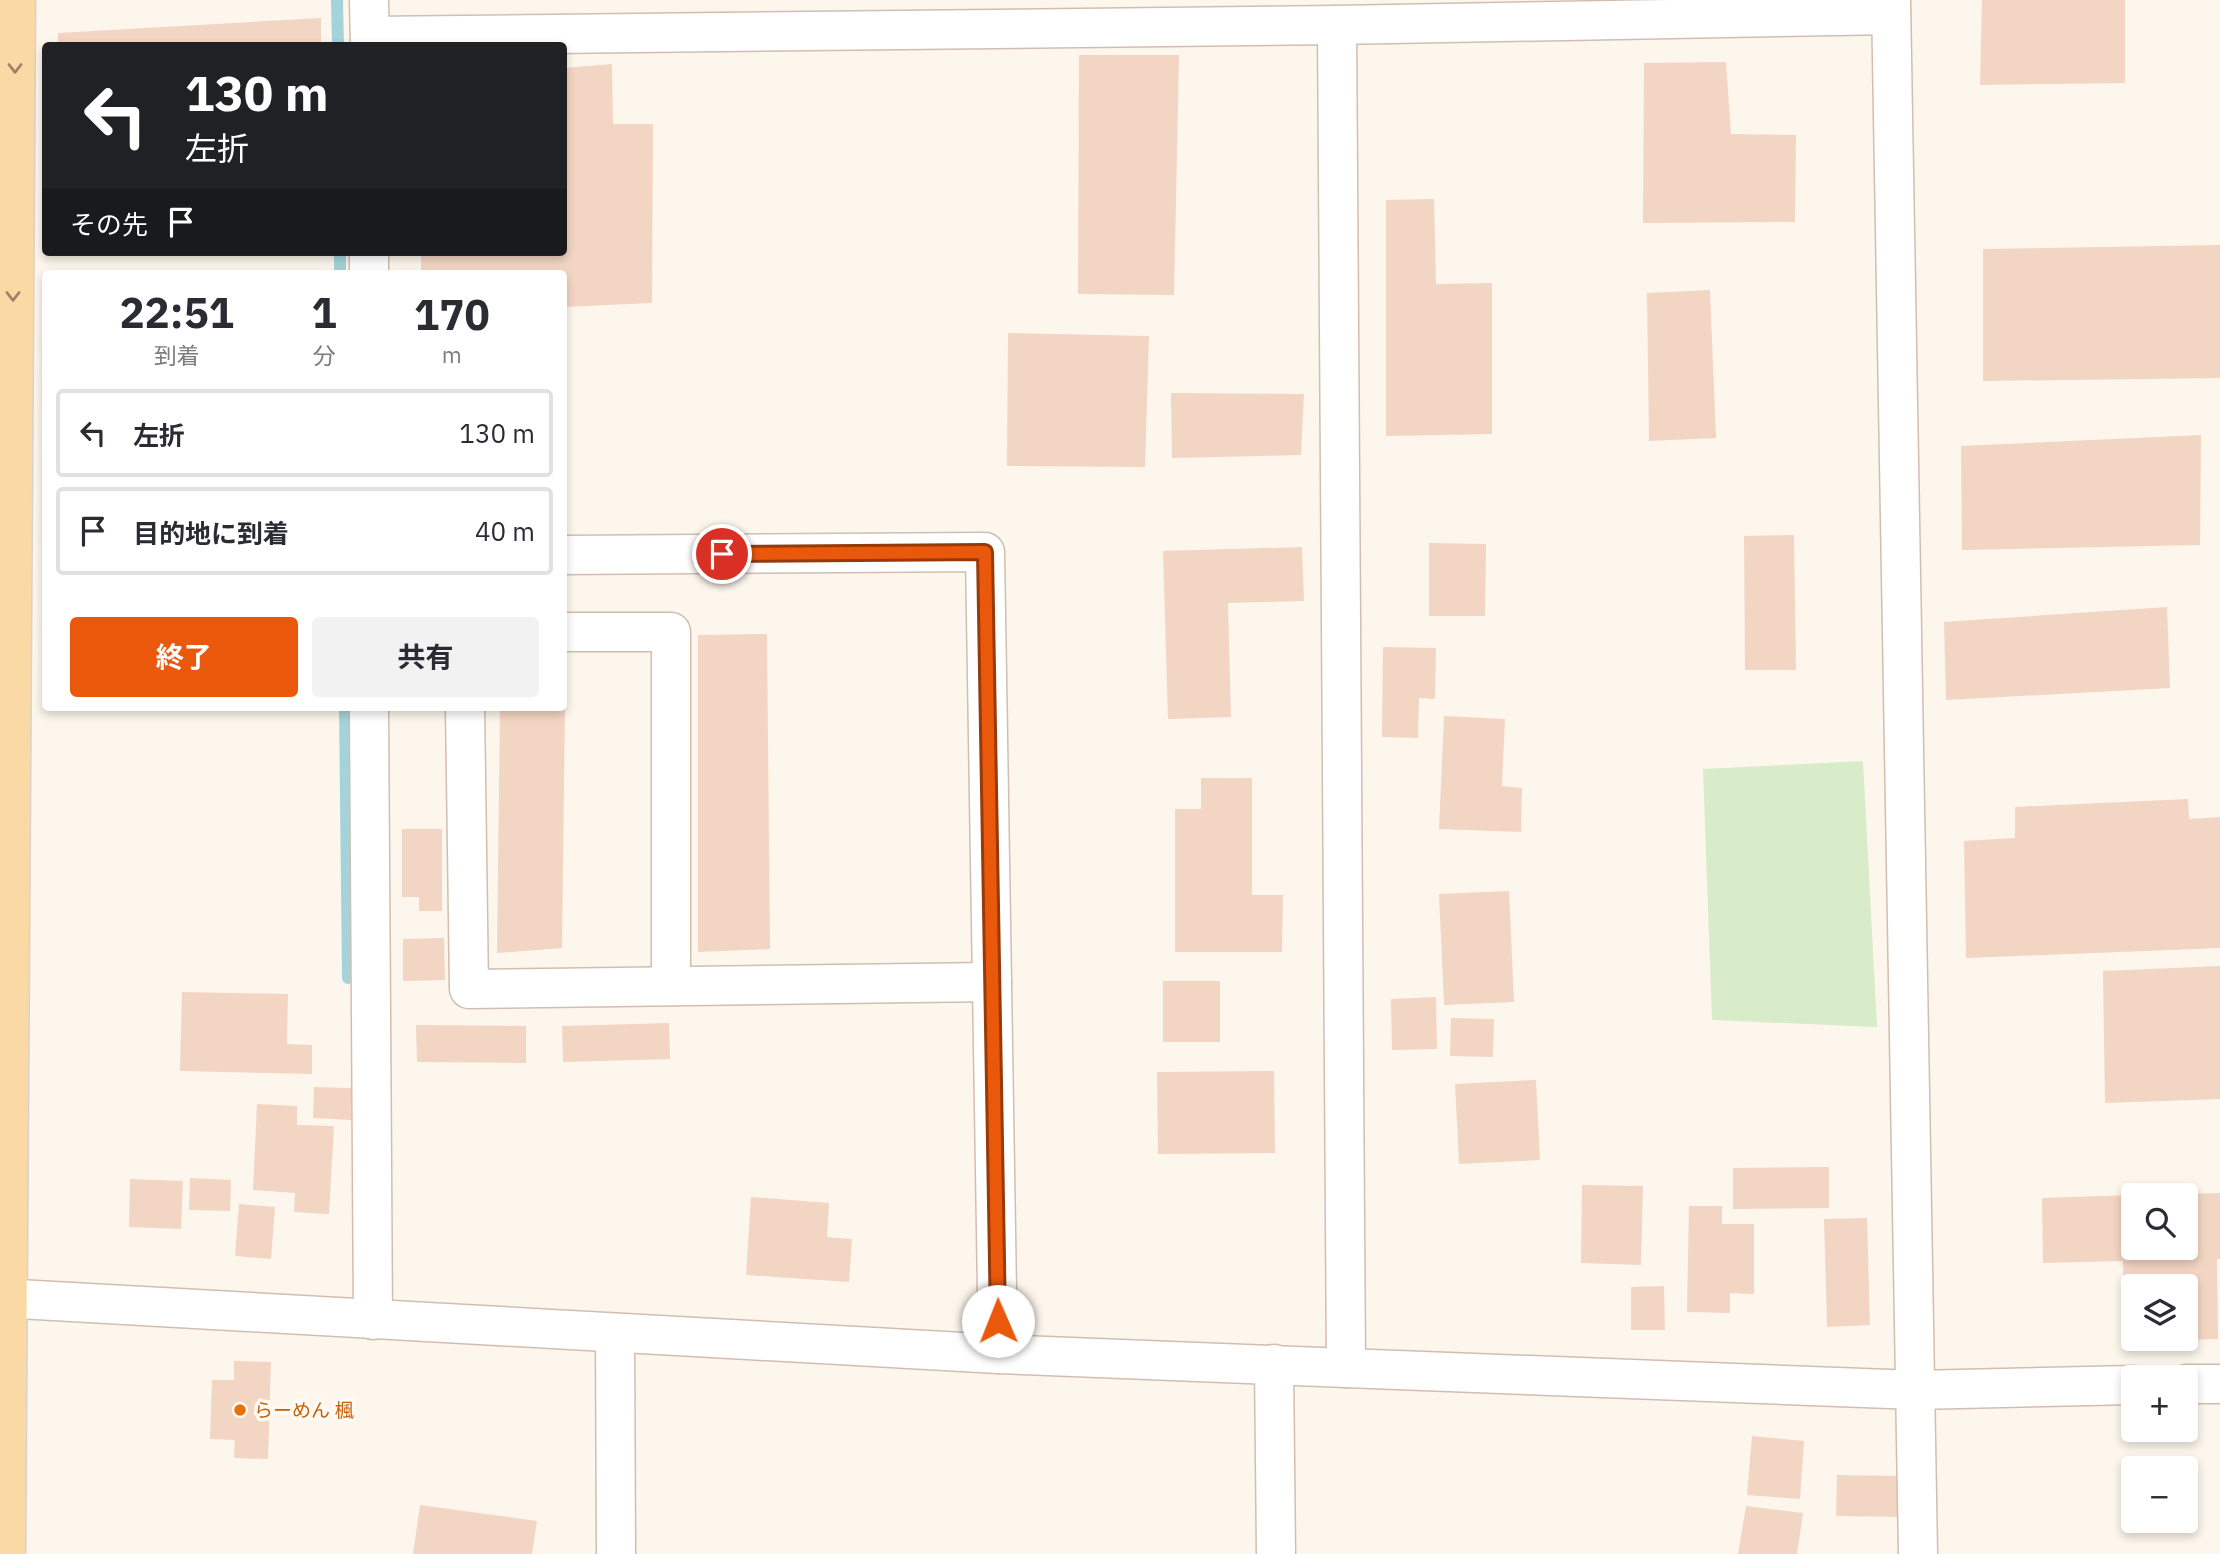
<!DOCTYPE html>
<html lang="ja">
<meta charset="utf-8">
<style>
body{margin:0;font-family:"IBM Plex Sans","Noto Sans JP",sans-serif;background:#f2f2f3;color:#2b2b33;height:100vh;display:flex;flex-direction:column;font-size:26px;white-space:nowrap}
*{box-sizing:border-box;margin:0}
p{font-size:23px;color:#7c7c81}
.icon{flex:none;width:38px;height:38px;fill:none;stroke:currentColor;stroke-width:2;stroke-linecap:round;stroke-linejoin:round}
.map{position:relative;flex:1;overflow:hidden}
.side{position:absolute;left:42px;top:270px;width:525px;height:441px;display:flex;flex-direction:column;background:#fff;border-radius:7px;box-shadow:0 4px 10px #0003}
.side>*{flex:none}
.top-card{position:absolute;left:42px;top:42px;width:525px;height:214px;border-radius:7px;box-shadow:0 4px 10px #0003;background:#202124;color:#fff;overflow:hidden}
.tools{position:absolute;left:2121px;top:1183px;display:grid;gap:14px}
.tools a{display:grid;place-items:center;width:77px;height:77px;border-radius:7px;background:#fff;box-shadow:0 4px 10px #0003;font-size:35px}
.pin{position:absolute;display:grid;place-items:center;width:60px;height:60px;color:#fff;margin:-30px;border:4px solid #fff;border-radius:50%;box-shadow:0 2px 7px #0007}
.me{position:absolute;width:77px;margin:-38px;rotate:359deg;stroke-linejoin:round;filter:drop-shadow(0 0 5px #0008)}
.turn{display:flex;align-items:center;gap:24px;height:147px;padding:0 28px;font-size:32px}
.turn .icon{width:91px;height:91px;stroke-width:2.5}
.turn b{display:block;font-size:49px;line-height:60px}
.then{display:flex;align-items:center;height:66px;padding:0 28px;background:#0003;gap:14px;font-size:26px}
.eta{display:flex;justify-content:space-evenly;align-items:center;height:119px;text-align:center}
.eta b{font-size:42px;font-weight:700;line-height:49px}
.action{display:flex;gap:14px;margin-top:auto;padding:14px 28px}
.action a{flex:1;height:80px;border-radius:7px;background:#ea580c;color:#fff;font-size:28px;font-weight:700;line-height:80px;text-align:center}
.action a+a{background:#f2f2f3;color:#2b2b33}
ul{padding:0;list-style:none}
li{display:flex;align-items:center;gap:21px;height:88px;margin:0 14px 10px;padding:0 14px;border:4px solid #e1e1e2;border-radius:7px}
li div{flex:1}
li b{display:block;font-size:26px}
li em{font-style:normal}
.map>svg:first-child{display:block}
.green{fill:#d8ecc9}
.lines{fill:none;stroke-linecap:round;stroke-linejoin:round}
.stream{stroke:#a5d3da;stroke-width:12}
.building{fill:#f3d5c3}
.minor-casing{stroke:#d1beb0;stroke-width:41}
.major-casing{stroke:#dad1cd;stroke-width:41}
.minor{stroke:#fff;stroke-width:38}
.major{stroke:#fbd9a5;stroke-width:38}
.oneway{stroke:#a18267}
.route-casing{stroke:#983908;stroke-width:18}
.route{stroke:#ea580c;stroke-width:12}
.food-dot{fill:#e8710a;stroke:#fffaf3;stroke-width:2.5}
.labels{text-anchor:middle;stroke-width:7;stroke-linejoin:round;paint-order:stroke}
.food-label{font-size:19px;fill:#c56008;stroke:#fffaf3;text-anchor:start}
</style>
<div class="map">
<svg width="2220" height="1554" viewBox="0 0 2220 1554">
<rect width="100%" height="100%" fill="#fdf6ec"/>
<!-- green -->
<path class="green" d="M1863,761L1877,1027L1712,1020L1703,769Z"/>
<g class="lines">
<!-- stream -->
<g class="stream">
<path d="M337,0L338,46"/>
<path d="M340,252V273"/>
<path d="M345,707L348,978"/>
</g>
</g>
<!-- building -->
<g class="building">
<path d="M1982,0H2125V83L1980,85Z"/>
<path d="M321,18V46H58V33Z"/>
<path d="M1079,55H1179L1174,295L1078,294Z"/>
<path d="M1726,62L1731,134L1796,135L1795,222L1643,223L1644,63Z"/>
<path d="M612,64L613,124H653L652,303L564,307V273H421V252H564V68Z"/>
<path d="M1434,199L1436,284L1492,283V434L1386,436V200Z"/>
<path d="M2220,245V378L1983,381V249Z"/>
<path d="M1710,290L1716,438L1649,441L1647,293Z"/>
<path d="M1008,333L1149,336L1145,467L1007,466Z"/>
<path d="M1171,393L1304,394L1301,455L1172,458Z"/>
<path d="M2201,435L2200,545L1962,550L1961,446Z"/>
<path d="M1794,535L1796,670H1745L1744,536Z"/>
<path d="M1429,543L1486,544L1485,616H1429Z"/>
<path d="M1302,547L1304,601L1228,603L1231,717L1168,719L1163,551Z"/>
<path d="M2167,607L2170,688L1946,700L1944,622Z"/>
<path d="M767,634L770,949L698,952V635Z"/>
<path d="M1383,647L1436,648L1435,699L1419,698L1418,738L1382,737Z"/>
<path d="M500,707H565L562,948L497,953Z"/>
<path d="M1444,716L1505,719L1502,786L1522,788L1521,832L1439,829Z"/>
<path d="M1201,778H1252V895H1283L1282,952H1175V809H1201Z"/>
<path d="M2188,799L2189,819L2220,817V948L1966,958L1964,841L2015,838V807Z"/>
<path d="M402,829H442V911H419V897H402Z"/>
<path d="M1509,891L1514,1002L1444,1005L1439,894Z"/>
<path d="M444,938L445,980L403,981V939Z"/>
<path d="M2220,966V1099L2105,1103L2103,971Z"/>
<rect x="1163" y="981" width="57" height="61"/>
<path d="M182,992L288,994L287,1044L312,1045V1074L180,1071Z"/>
<path d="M1436,997L1437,1049L1392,1050L1391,999Z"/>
<path d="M1451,1018L1494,1019L1493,1057L1450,1056Z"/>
<path d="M669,1023L670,1059L563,1062L562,1026Z"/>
<path d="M416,1025L526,1026V1063L417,1062Z"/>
<path d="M1274,1071L1275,1153L1158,1154L1157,1072Z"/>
<path d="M1536,1080L1540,1160L1459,1164L1455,1084Z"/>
<path d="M314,1087L352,1088L351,1120L313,1118Z"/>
<path d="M257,1104L297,1106V1125L334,1126L329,1214L294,1212L295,1193L253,1190Z"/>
<path d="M1829,1167V1208L1733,1209V1168Z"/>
<path d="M190,1178L231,1180L230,1211L189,1210Z"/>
<path d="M130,1179L183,1181L181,1229L129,1227Z"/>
<path d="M1582,1185L1643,1186L1641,1265L1581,1263Z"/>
<path d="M2220,1193V1259H2217L2218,1339L2186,1340V1286H2133V1339H2171V1341L2125,1343L2123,1261L2043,1263L2042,1198L2133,1195V1248H2186V1194Z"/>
<path d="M751,1197L829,1203L827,1237L852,1239L849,1282L746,1275Z"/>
<path d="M239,1204L275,1207L271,1259L235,1256Z"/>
<path d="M1689,1206H1722V1224H1754V1294L1730,1293V1313L1687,1312Z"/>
<path d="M1867,1218L1870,1325L1827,1327L1824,1219Z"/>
<path d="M1664,1286L1665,1330H1631V1287Z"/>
<path d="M234,1361L271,1362L268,1459L234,1458L235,1440L210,1439L212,1380H234Z"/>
<path d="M1752,1436L1804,1441L1800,1499L1747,1495Z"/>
<path d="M1837,1475L1902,1476L1901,1517L1836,1516Z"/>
<path d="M420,1505L537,1521L532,1554H413Z"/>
<path d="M1746,1506L1803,1513L1797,1554H1738Z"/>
</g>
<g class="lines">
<defs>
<g id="minor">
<path d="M369,0L370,46"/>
<path d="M1891,0L1918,1554"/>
<path d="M1337,25L1346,1368"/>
<path d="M370,36L1337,25L1891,15"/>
<path d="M369,273V252"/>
<path d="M564,555L985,552L998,1354"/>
<path d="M564,632H671V986"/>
<path d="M369,707L373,1320"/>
<path d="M465,707L469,989L992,982"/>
<path d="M0,1298L998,1354L1346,1368L1916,1390L2133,1385"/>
<path d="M615,1333L616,1554"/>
<path d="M1274,1364L1276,1554"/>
<path d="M2186,1384H2220"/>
</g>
<path id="major" d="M6,1554L16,0"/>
</defs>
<!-- minor casing -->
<use href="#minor" class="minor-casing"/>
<!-- major casing -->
<use href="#major" class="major-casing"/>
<!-- minor -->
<use href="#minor" class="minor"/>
<!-- major -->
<use href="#major" class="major"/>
</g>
<!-- one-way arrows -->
<defs><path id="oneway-chevron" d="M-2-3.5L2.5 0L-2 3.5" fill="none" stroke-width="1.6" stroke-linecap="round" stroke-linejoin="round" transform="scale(1.75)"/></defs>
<g class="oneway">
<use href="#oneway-chevron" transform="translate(15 68) rotate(90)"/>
<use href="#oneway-chevron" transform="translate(13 296) rotate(90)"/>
</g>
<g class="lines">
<defs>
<path id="route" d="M722,554L985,552L998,1321"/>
</defs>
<!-- route casing -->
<use href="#route" class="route-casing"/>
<!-- route -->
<use href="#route" class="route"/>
</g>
<!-- markers -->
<circle class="food-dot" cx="240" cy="1410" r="7"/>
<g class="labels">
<!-- food labels -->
<g class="food-label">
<text x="254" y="1417">らーめん 楓</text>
</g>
</g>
</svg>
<div class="tools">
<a><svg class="icon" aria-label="search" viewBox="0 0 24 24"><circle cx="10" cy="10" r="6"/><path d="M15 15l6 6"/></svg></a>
<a><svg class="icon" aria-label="layers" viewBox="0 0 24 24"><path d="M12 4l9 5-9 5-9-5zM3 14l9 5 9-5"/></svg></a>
<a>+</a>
<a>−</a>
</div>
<div class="pin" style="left:722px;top:554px;background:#d93025"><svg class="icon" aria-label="arrive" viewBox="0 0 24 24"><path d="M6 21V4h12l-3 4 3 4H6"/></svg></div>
<svg class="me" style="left:998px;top:1321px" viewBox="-20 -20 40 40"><circle r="19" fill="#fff"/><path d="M0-13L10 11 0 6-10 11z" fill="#ea580c"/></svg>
<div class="top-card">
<div class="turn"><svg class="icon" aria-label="left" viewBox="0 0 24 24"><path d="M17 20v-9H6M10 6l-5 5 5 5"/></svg><div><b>130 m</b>左折</div></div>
<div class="then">その先<svg class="icon" aria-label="arrive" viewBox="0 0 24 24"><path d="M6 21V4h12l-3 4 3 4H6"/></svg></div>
</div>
<section class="side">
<div class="eta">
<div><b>22:51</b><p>到着</p></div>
<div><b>1</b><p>分</p></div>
<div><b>170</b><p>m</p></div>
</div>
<ul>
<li><svg class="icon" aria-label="left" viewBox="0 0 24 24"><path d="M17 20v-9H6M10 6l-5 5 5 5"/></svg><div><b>左折</b></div><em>130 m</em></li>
<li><svg class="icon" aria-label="arrive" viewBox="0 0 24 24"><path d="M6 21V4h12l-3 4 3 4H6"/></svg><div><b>目的地に到着</b></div><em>40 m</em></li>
</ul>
<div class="action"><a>終了</a><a>共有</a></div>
</section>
</div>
